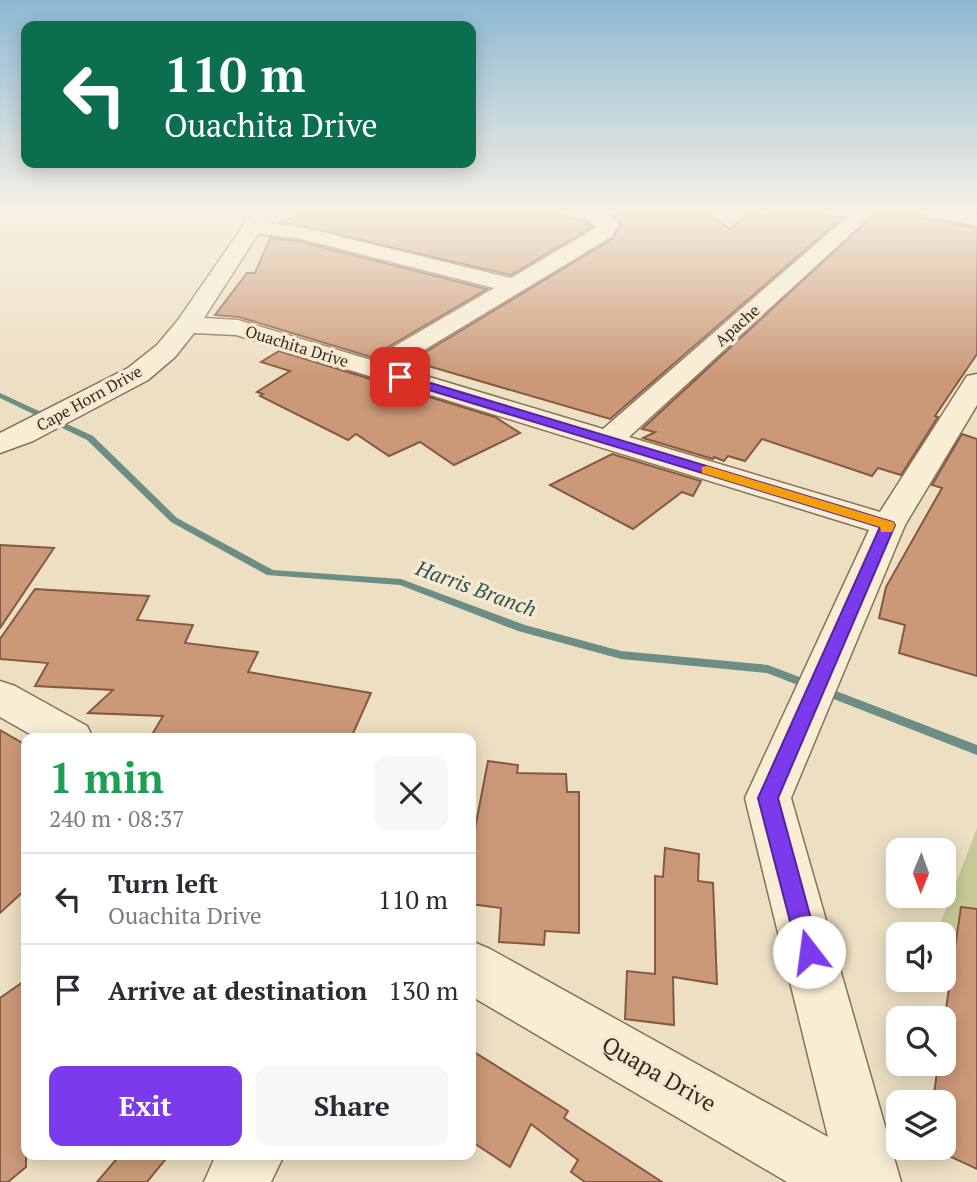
<!DOCTYPE html>
<meta charset="utf-8">
<style>
body{margin:0;font-family:"PT Serif",serif;background:#f7f7f7;color:#2b2b33;height:100vh;display:flex;flex-direction:column;font-size:26px;white-space:nowrap}
*{box-sizing:border-box;margin:0}
p{font-size:23px;color:#7c7c81}
.icon{flex:none;width:38px;height:38px;fill:none;stroke:currentColor;stroke-width:2;stroke-linecap:round;stroke-linejoin:round}
.map{position:relative;flex:1;overflow:hidden}
.sheet{position:absolute;left:21px;top:733px;width:455px;height:427px;display:flex;flex-direction:column;background:#fff;border-radius:14px;box-shadow:0 4px 18px #0003}
.sheet>*{flex:none}
.banner{position:absolute;left:21px;top:21px;width:455px;height:147px;border-radius:14px;box-shadow:0 4px 18px #0003;background:#0b6e4f;color:#fff;overflow:hidden}
.needle{width:46px;rotate:181deg}
.fabs{position:absolute;left:886px;top:838px;display:grid;gap:14px}
.fabs a{display:grid;place-items:center;width:70px;height:70px;border-radius:14px;background:#fff;box-shadow:0 4px 18px #0003;font-size:35px}
.pin{position:absolute;display:grid;place-items:center;width:60px;height:60px;color:#fff;margin:-30px;border-radius:14px;box-shadow:0 4px 10px #0006}
.me{position:absolute;width:77px;margin:-38px;rotate:345deg;stroke-linejoin:round;filter:drop-shadow(0 0 5px #0008)}
.turn{display:flex;align-items:center;gap:24px;height:147px;padding:0 28px;font-size:32px}
.turn .icon{width:91px;height:91px;stroke-width:2.5}
.turn b{display:block;font-size:49px;line-height:60px}
.round{display:grid;place-items:center;flex:none;width:74px;height:74px;border-radius:14px;background:#f7f7f7}
.headline{display:flex;align-items:center;justify-content:space-between;height:119px;padding:0 28px}
h1{font-size:42px;font-weight:800;line-height:52px;color:#1e9e55}
.action{display:flex;gap:14px;margin-top:auto;padding:14px 28px}
.action a{flex:1;height:80px;border-radius:14px;background:#7c3aed;color:#fff;font-size:28px;font-weight:800;line-height:80px;text-align:center}
.action a+a{background:#f7f7f7;color:#2b2b33}
ul{padding:0;list-style:none}
li{display:flex;align-items:center;gap:21px;height:91px;padding:0 28px;border-top:2px solid #e1e1e2}
li div{flex:1}
li b{display:block;font-size:26px}
li em{font-style:normal}
.map>svg:first-child{display:block}
.green{fill:#c6cb96}
.lines{fill:none;stroke-linecap:round;stroke-linejoin:round}
.stream{fill:#6c8e84;fill-rule:evenodd}
.building{fill:#cb9978;stroke:#855a40;stroke-width:2}
.minor-casing{stroke:#87715a;stroke-width:3}
.minor{fill:#f8edd5;fill-rule:evenodd}
.route{fill:#7c3aed;stroke:#51269a;stroke-width:2}
.slow{fill:#f59e0b}
.labels{text-anchor:middle;stroke-width:7;stroke-linejoin:round;paint-order:stroke}
.far-street-label{font-size:16px;fill:#37291e;stroke:#f5ead1}
.water-label{font-size:21px;font-style:italic;fill:#2d5653;stroke:#f5ead1}
.near-street-label{font-size:23px;fill:#37291e;stroke:#f5ead1}
</style>
<div class="map">
<svg width="977" height="1182" viewBox="0 0 977 1182">
<rect width="100%" height="100%" fill="#eddfc2"/>
<!-- green -->
<path class="green" d="M977,828V941L939,927Z"/>
<g class="lines">
<!-- stream -->
<path class="stream" d="M0,393L93,436L177,518L273,570L401,579L525,625L621,651L768,665L977,745V755L767,673L621,659L518,631L400,585L267,575L171,522L87,440L0,398Z"/>
</g>
<!-- building -->
<g class="building">
<path d="M306,210H559L563,217L584,221L592,227L511,275L282,222Z"/>
<path d="M604,210H702L730,229L749,213L763,215L770,210H800L842,218L610,419L411,361L612,239L622,225L615,217Z"/>
<path d="M879,210H915L919,217L977,228V354L935,416L938,417L901,475L878,468L872,476L762,439L745,461L728,456L724,461L714,457L713,459L643,438L655,432L642,429Z"/>
<path d="M270,238L297,241L487,289L371,357L239,317L215,315L247,273H255Z"/>
<path d="M279,351L495,417L520,433L454,465L420,442L389,456L356,434L348,440L260,396L263,394L257,392L290,371L261,362Z"/>
<path d="M962,434L977,439V676L899,653L905,625L879,618L886,587L942,488L932,485Z"/>
<path d="M612,454L701,481L693,496L682,492L633,529L550,485Z"/>
<path d="M0,545L54,548L0,628Z"/>
<path d="M35,589L149,596L137,620L193,625L185,643L258,652L248,672L371,693L351,738H150L163,716L88,713L113,690L35,686L48,663L0,659V639Z"/>
<path d="M0,730L26,745V889L0,913Z"/>
<path d="M488,761L518,765L517,773L566,774L567,792H579V933L545,931L544,945L499,942L501,908L471,904V849Z"/>
<path d="M665,848L699,854L698,881L713,883L717,984L673,977L674,1025L625,1019L627,971L655,974V876L663,877Z"/>
<path d="M961,907L977,909V1169L932,1148H943V1102H933L938,1064H943V1029Z"/>
<path d="M26,980V1167L8,1182H0V998Z"/>
<path d="M471,1050L568,1111L564,1118L662,1182H585L571,1172L578,1160L531,1124L510,1167L471,1141Z"/>
<path d="M120,1155H169L147,1182H97Z"/>
</g>
<g class="lines">
<defs>
<g id="minor">
<path d="M260,210H283L270,223L297,226L511,278L597,227L585,219L564,214L561,210C582,210 606,206 619,225L611,237L396,367L603,429L855,210H877L629,437L880,512L967,376L977,374V405L905,525L791,798L901,1182H787L471,996V941L490,949L828,1137L745,798L869,530L236,335L194,333L175,357L148,380L33,441L0,453V433L128,368L157,345L178,320L245,223ZM258,234L297,238L494,288L371,360L238,320L204,318Z"/>
<path d="M917,210H959L977,214V226L920,214Z"/>
<path d="M0,681L15,686L87,726L93,738H37L0,717Z"/>
<path d="M216,1155H284L271,1182H204Z"/>
</g>
</defs>
<!-- minor casing -->
<use href="#minor" class="minor-casing"/>
<!-- minor -->
<use href="#minor" class="minor"/>
</g>
<!-- sky -->
<linearGradient id="sky" x2="0" y2="1"><stop stop-color="#8db9d4"/><stop offset="0.56" stop-color="#f7f1e4"/><stop offset="1" stop-color="#f7f1e4" stop-opacity="0"/></linearGradient>
<rect width="977" height="376" fill="url(#sky)"/>
<!-- route -->
<path class="route" d="M396,375H404L893,522L895,525L778,798L820,952L817,959L809,963L801,959L798,952L758,798L880,527L396,380Z"/>
<!-- slow -->
<path class="slow" d="M707,466L893,522L895,525L892,532H881L880,527L702,473V467Z"/>
<g class="labels">
<!-- far-street labels -->
<g class="far-street-label">
<text transform="translate(737 325) rotate(-42)" y="6">Apache</text>
<text transform="translate(297 346) rotate(17)" y="6">Ouachita Drive</text>
<text transform="translate(89 398) rotate(-29)" y="6">Cape Horn Drive</text>
</g>
<!-- water labels -->
<g class="water-label">
<text transform="translate(476 589) rotate(20)" y="7">Harris Branch</text>
</g>
<!-- near-street labels -->
<g class="near-street-label">
<text transform="translate(659 1074) rotate(30)" y="8">Quapa Drive</text>
</g>
</g>
</svg>
<div class="fabs">
<a><svg class="needle" viewBox="-14 -14 28 28"><path d="M0-13l5 13h-10z" fill="#e53935"/><path d="M0 13l5-13h-10z" fill="#7c7c81"/></svg></a>
<a><svg class="icon" aria-label="sound" viewBox="0 0 24 24"><path d="M4 9h4l5-4v14l-5-4H4zM17 9q2 3 0 6"/></svg></a>
<a><svg class="icon" aria-label="search" viewBox="0 0 24 24"><circle cx="10" cy="10" r="6"/><path d="M15 15l6 6"/></svg></a>
<a><svg class="icon" aria-label="layers" viewBox="0 0 24 24"><path d="M12 4l9 5-9 5-9-5zM3 14l9 5 9-5"/></svg></a>
</div>
<div class="pin" style="left:400px;top:377px;background:#d93025"><svg class="icon" aria-label="arrive" viewBox="0 0 24 24"><path d="M6 21V4h12l-3 4 3 4H6"/></svg></div>
<svg class="me" style="left:809px;top:952px" viewBox="-20 -20 40 40"><circle r="19" fill="#fff"/><path d="M0-13L10 11 0 6-10 11z" fill="#7c3aed"/></svg>
<div class="banner">
<div class="turn"><svg class="icon" aria-label="left" viewBox="0 0 24 24"><path d="M17 20v-9H6M10 6l-5 5 5 5"/></svg><div><b>110 m</b>Ouachita Drive</div></div>
</div>
<section class="sheet">
<div class="headline"><div><h1>1 min</h1><p>240 m · 08:37</p></div><a class="round"><svg class="icon" aria-label="close" viewBox="0 0 24 24"><path d="M6 6l12 12M18 6L6 18"/></svg></a></div>
<ul>
<li><svg class="icon" aria-label="left" viewBox="0 0 24 24"><path d="M17 20v-9H6M10 6l-5 5 5 5"/></svg><div><b>Turn left</b><p>Ouachita Drive</p></div><em>110 m</em></li>
<li><svg class="icon" aria-label="arrive" viewBox="0 0 24 24"><path d="M6 21V4h12l-3 4 3 4H6"/></svg><div><b>Arrive at destination</b></div><em>130 m</em></li>
</ul>
<div class="action"><a>Exit</a><a>Share</a></div>
</section>
</div>
